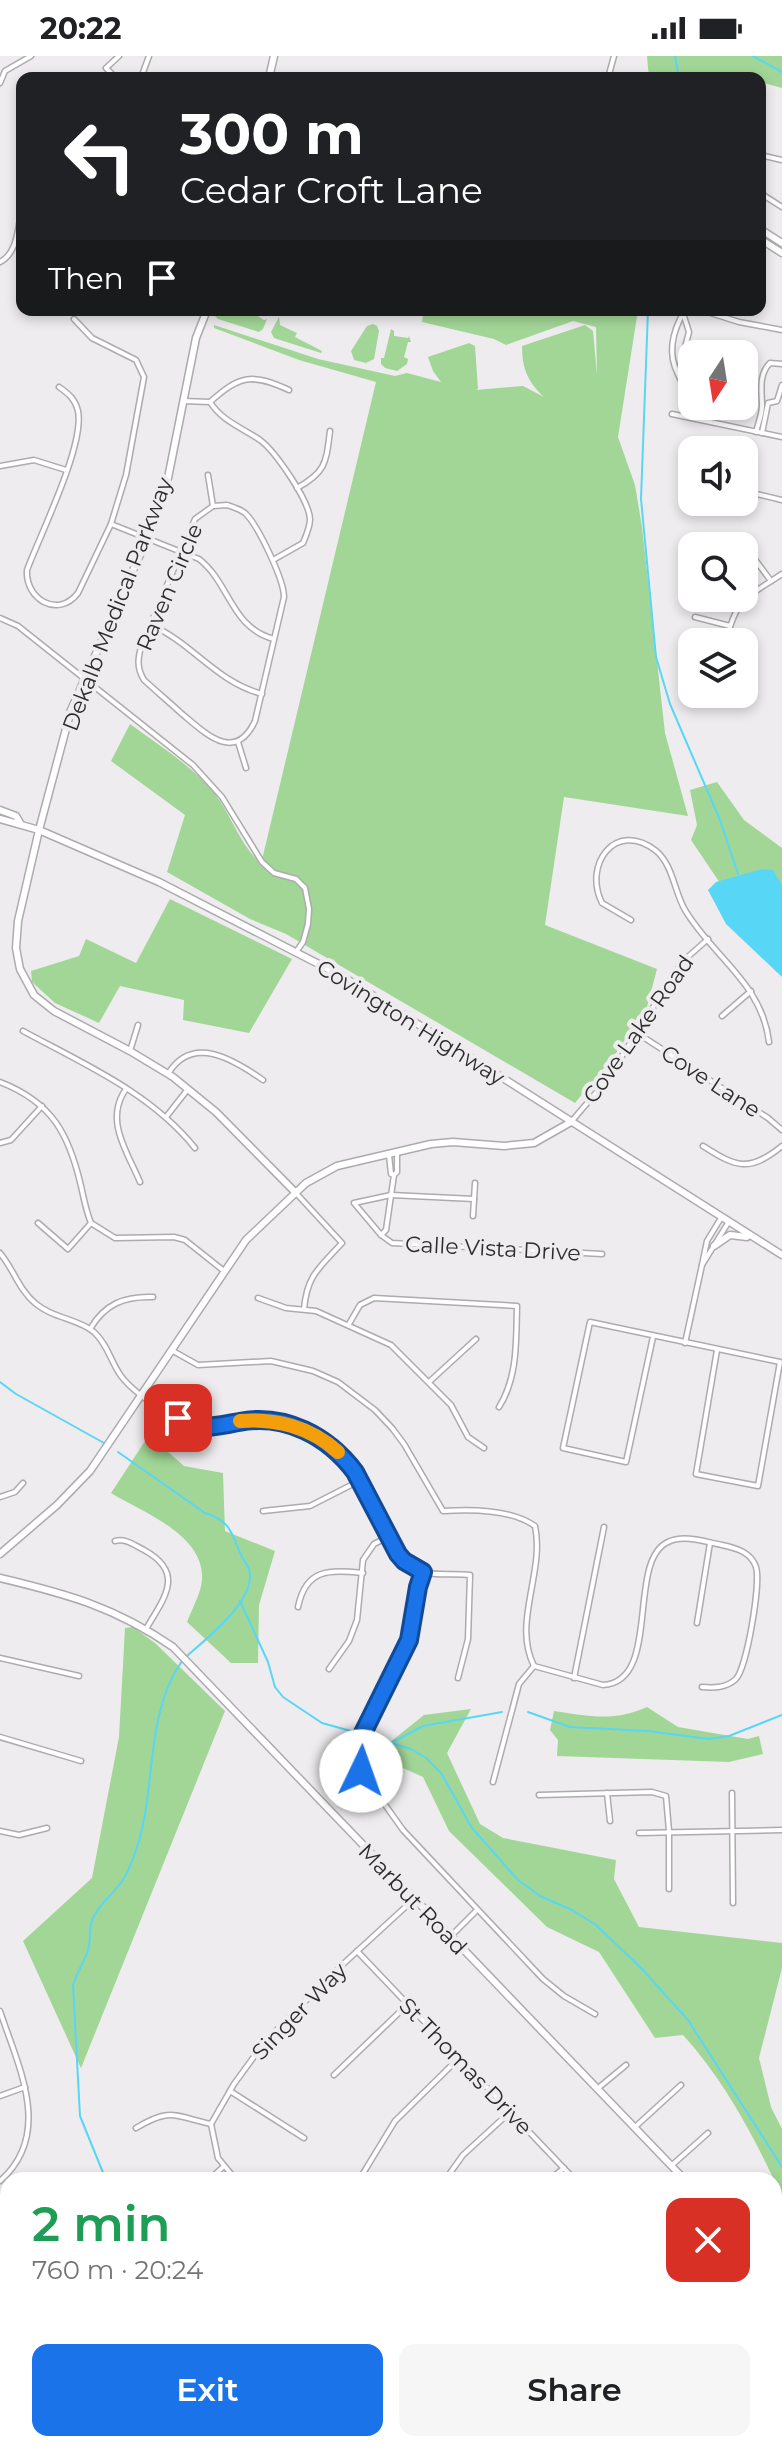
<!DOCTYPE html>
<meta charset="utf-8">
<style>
body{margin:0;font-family:Montserrat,sans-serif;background:#f6f6f6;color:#202124;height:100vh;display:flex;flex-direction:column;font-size:30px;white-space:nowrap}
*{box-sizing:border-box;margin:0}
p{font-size:26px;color:#757577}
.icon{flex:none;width:44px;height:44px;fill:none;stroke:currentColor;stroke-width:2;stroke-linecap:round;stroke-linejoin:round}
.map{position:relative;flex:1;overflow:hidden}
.drawer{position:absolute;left:0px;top:2116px;width:782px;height:280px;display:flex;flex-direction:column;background:#fff;border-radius:24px 24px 0 0;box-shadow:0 4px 12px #0003}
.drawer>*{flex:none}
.guide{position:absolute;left:16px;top:16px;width:750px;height:244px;border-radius:16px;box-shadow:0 4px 12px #0003;background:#202124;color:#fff;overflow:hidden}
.needle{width:52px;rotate:192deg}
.controls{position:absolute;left:678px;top:284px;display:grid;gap:16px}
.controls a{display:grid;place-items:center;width:80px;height:80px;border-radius:16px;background:#fff;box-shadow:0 4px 12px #0003;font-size:40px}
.pin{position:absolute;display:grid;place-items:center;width:68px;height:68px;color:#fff;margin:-34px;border-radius:16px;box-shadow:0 4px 12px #0006}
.me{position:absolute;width:88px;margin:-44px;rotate:3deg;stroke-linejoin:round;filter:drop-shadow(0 0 6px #0008)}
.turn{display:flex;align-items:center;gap:28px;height:168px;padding:0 32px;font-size:36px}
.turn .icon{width:104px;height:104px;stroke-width:2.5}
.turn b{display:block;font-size:56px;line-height:68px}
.then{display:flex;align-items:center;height:76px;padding:0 32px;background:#0003;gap:16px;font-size:30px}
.round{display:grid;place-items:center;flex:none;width:84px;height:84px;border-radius:16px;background:#f6f6f6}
.headline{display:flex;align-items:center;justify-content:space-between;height:136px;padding:0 32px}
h1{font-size:48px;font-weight:600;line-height:60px;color:#1e9e55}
.action{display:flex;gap:16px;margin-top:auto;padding:16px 32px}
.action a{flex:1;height:92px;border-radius:16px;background:#1a73e8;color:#fff;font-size:32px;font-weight:600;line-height:92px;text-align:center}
.action a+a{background:#f6f6f6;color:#202124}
.status{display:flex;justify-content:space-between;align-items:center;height:56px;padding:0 40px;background:#fff;direction:ltr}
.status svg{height:22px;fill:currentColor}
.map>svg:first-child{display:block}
.green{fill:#a2d697}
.water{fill:#58d6f5}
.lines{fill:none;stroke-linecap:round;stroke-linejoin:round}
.stream{stroke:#58d6f5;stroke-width:2}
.street-casing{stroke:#adabad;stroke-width:7}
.secondary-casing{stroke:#adabad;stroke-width:9}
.primary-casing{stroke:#adabad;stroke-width:9}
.street{stroke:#fff;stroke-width:4}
.secondary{stroke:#fff;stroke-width:6}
.primary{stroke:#fff;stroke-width:6}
.route-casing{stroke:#114b97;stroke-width:20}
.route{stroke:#1a73e8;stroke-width:14}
.slow{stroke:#f59e0b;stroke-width:14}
.labels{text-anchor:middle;stroke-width:8;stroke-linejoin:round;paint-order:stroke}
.street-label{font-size:22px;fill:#2d2c2d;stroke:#eeecee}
</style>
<div class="status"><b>20:22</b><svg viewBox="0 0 49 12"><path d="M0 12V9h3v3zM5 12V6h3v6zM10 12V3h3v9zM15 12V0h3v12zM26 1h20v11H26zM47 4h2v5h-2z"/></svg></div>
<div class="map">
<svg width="782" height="2396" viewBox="0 0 782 2396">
<rect width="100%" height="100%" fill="#eeecee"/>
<!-- green -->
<g class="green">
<path d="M647,0H782V32L760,26V22H649Z"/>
<path d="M215,254H248L264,264L267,263L263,273L259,276L218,263L213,258Z"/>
<path d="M424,254H638L618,381L635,429L642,471L665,677L688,760L564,741L545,869L657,913L647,951L614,1000L575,1047L286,878L250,863L167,816L185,759L111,705L130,668C161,691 198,713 220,745C234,767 242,790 261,808L376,326L299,304L214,272V269L318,303L395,320L407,317L441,326L433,315L428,301L469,287L475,290L478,333L476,334L523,330L544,341C528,326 522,313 522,290L585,269L593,275L597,319L596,271L573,265L506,289L494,283L422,266Z"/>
<path d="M279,261L280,269L297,277L295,281L322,295L321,297L274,282L271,276Z"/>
<path d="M373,268L377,270L379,275L374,303L366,307L354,304L351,295L367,270Z"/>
<path d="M391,273L394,275V280L408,282L409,280L411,286H408L404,301L408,303L407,308L397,315L385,312L381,308V302H384Z"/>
<path d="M717,726L744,764L782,792V919L691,784L697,769L690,734Z"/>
<path d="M170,843L292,903L249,977L183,964L184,944L120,930L99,967L55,947L32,926L31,915L79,900L86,883L136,907Z"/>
<path d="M149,1379L184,1410L223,1417L225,1475L275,1495L259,1549L258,1607H231L187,1566C192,1553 201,1537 202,1524C205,1479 144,1457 111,1437Z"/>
<path d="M133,1571L155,1587L225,1655L81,2012L23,1885L92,1822L119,1681L125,1572Z"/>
<path d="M647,1651L678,1671L748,1683L759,1680L763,1698L729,1706L557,1700L558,1684L550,1674L554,1655C589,1660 613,1666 647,1651Z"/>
<path d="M471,1653L447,1697L480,1768L503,1782L616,1804L614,1823L639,1871L782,1887V1912L759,2002L771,2051L782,2073V2141C756,2084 725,2025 683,1979L655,1982L599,1896L547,1871L449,1775L423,1721L374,1699L424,1659Z"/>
<path d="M37,2388H243L247,2396H35Z"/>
</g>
<!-- water -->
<path class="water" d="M762,813L773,814L782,829V921L726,868L708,834L716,826Z"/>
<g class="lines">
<!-- stream -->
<g class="stream">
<path d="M675,0L679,22"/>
<path d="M753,0L782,16"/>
<path d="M648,254L641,443L656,601L670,648L720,764L738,818"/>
<path d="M0,1326L16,1338L104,1387"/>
<path d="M118,1396L205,1457C230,1465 231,1475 240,1497C243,1505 250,1509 250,1519C252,1547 206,1583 187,1600"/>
<path d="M240,1545L268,1606L275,1631L283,1641L322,1667L358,1677"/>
<path d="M528,1656L570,1671L647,1675L709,1683L729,1680L782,1659"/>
<path d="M366,1679L411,1693L426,1702L441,1717L472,1772L518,1824L540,1840L572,1854L596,1869L641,1912L688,1964L782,2111"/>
<path d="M393,1686L423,1670L502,1656"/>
<path d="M106,2124L80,2060L73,1929C77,1915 88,1900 89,1890C91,1879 88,1870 94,1860C101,1846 116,1836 124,1822C129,1814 133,1803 136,1794C157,1734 144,1659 182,1605"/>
<path d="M151,2396L153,2388"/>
</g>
<defs>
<g id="street">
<path d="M116,22L106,12L119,0"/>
<path d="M141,22L149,0"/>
<path d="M608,22L614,0"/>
<path d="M0,27L5,15L31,0"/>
<path d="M760,57L761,52"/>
<path d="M760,99L782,104"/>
<path d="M760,137L782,151"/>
<path d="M0,206C18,197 18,170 22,152"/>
<path d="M701,254L739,266L782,274"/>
<path d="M683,257L689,276L678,318L687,338L683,360"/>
<path d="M678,318C667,297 673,274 685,254"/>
<path d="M59,331C69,338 75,343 78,355C85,389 40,479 27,514C25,543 58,563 78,537L111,468L126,419L144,321L136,304L92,282L74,263"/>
<path d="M183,345L210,346C240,319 252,317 289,334"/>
<path d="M210,346C222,365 241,371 260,384C275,395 309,444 310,463C310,471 306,480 303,487L273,504"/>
<path d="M672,358L782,381"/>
<path d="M756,376C758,368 762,358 762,350C762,336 758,319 770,307L782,308"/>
<path d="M762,377L768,347L777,345L782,329"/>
<path d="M0,410L34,404L66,414"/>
<path d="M208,419L213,450"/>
<path d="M297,432C326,416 326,407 330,375"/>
<path d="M685,432L692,430"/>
<path d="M744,435L782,444"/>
<path d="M227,449C233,451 240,453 245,457C258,469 284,524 284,541L255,665C235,708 205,677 181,657C169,646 156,635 144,624C136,611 138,601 142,588L195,463L213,450Z"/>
<path d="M111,468L199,503C230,527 231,572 274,583"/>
<path d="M726,490H727"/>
<path d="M744,493L751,498L771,525"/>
<path d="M695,561L730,570"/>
<path d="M0,562L18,570L193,709L222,741L262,806L274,817L296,823L305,832L309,853L308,868L303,886L296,896"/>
<path d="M151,569C194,588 215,625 262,638"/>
<path d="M726,586C736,542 746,542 782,518"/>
<path d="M238,686L246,712"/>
<path d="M631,864L602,847C583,809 615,764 655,794C673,808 674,835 685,854C713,901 762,927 769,986"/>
<path d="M722,960L751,935"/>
<path d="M23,975C84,1008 151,1037 195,1092"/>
<path d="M637,977L768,1062L782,1074"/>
<path d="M130,995L138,969"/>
<path d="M168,1018C192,978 233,1003 263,1024"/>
<path d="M0,1026C52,1046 69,1078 81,1130C84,1143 86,1155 91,1167L115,1182L174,1181L185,1184L224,1215"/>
<path d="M126,1033C104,1064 127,1095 140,1126"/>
<path d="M166,1061L188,1033"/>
<path d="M571,1066L606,1025L682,906L708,883"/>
<path d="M0,1087L11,1084L42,1050"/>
<path d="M703,1090C736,1111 749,1117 782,1090"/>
<path d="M389,1099L391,1118L394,1119"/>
<path d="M295,1136L342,1187C320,1211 307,1219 304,1253"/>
<path d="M474,1143L391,1139L354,1147L381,1179L392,1187L602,1198"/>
<path d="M473,1160L475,1127"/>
<path d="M721,1162L707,1185L702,1209L728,1167"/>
<path d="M38,1167L68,1193L91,1167"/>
<path d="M381,1179L386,1174L394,1119L397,1116V1097"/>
<path d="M0,1197C13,1212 19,1234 35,1247C52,1262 79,1263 94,1276C107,1288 110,1303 119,1317C130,1335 172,1363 192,1370C208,1376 224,1368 240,1365C271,1360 306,1370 331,1390C367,1419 386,1505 422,1516C437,1520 455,1517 470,1519L468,1583L458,1622"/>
<path d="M258,1242L286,1252L316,1255L391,1289L451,1349L468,1381L484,1392"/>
<path d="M349,1268L360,1249L374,1242L517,1250C516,1284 518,1321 499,1351"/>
<path d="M90,1273C105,1248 124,1240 153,1241"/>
<path d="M653,1281L626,1406L563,1392L590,1266L780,1306L758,1430L696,1418L717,1294"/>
<path d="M685,1287L702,1209"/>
<path d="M173,1295L198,1309L271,1305L313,1315L338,1326L375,1354L392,1372L404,1388L443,1455C472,1453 511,1453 535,1470C545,1516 512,1567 534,1610"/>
<path d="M429,1326L476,1283"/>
<path d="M0,1441L15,1436L23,1427"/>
<path d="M263,1455L310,1450L359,1425"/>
<path d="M115,1485C125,1482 134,1489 144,1494C186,1517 164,1542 146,1573"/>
<path d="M423,1516L409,1584L359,1685L358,1700L361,1715L403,1774L543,1923L564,1940L595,1958"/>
<path d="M298,1551C306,1512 329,1514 363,1517"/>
<path d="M697,1567L710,1487"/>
<path d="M0,1602L79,1620"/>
<path d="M534,1610L603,1629C662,1626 626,1505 668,1486C684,1478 706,1486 722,1489C736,1492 751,1496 756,1511C761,1527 747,1611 736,1623C726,1632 714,1632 702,1631"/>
<path d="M329,1613L349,1585L357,1564L363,1504L374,1488L388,1481"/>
<path d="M574,1622L604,1471"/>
<path d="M0,1681L81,1705"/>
<path d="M493,1726L519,1628L534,1610"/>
<path d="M607,1737L610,1765"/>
<path d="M732,1737L733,1847"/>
<path d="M539,1739L652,1736L666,1740L669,1775V1833"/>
<path d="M0,1775L19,1779L47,1772"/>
<path d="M639,1777L782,1774"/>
<path d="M451,1880L476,1855"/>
<path d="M357,1895L575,2124"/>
<path d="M0,1955C18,2010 54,2078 0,2125"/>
<path d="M334,2019L407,1949"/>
<path d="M597,2033L626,2009"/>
<path d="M230,2035L304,2082"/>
<path d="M0,2040L25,2031"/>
<path d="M136,2072C171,2051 174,2060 211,2068"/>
<path d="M634,2072L681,2029"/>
<path d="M671,2110L708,2077"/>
<path d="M209,2124L223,2111"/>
<path d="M236,2124L218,2102L211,2068L234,2028L264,1987L329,1921L413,1844"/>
<path d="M359,2124L395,2065L458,2003"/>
<path d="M445,2124L463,2099L510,2056"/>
<path d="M549,2124L564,2112"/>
<path d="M734,2124L738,2120"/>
<path d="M0,2201L8,2203"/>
<path d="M0,2295L8,2297"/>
<path d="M774,2298L782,2296"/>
<path d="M774,2378L782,2375"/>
<path d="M560,2388L561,2396"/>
<path d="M695,2388L716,2396"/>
<path d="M381,2396L384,2388"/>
<path d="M486,2396L491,2388"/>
<path d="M618,2396L648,2388"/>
<path d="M747,2396L757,2388"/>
</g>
<g id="secondary">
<path d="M269,22L274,0"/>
<path d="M760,173L782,187"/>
<path d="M760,183L782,197"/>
<path d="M207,254L196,282L168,422L147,483L71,654L39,774L18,865L16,892L20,913L34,939L54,955L130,995L173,1021L216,1056L295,1136"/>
<path d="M0,1498L57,1449L90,1415L246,1184L306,1127L337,1110L431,1088L453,1086L504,1090L534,1087L571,1066"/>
<path d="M0,1522C67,1538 115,1551 173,1591L685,2124"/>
<path d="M774,2202L782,2207"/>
</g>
<g id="primary">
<path d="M0,754L16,760L20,767"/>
<path d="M0,763L39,774L159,826L342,920L782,1199"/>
<path d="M714,1190L730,1179L747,1181"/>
</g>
</defs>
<!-- street casing -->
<use href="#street" class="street-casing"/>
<!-- secondary casing -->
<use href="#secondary" class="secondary-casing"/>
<!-- primary casing -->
<use href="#primary" class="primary-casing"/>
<!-- street -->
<use href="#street" class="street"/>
<!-- secondary -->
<use href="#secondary" class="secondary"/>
<!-- primary -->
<use href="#primary" class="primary"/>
</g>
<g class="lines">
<defs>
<path id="route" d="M178,1362C200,1376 215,1370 239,1366C285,1357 328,1380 355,1416L398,1498L404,1505L423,1516L418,1531L409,1584L359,1685L358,1700L361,1715"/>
</defs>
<!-- route casing -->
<use href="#route" class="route-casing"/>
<!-- route -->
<use href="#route" class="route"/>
<!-- slow -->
<path class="slow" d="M240,1365C275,1362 311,1371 338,1396"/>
</g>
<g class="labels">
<!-- street labels -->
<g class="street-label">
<text transform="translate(169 531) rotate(-67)" y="8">Raven Circle</text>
<text transform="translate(117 548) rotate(-69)" y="8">Dekalb Medical Parkway</text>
<text transform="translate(411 966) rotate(32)" y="8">Covington Highway</text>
<text transform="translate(638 973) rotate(-55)" y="8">Cove Lake Road</text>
<text transform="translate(711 1025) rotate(33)" y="8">Cove Lane</text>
<text transform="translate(493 1192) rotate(3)" y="8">Calle Vista Drive</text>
<text transform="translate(413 1843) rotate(46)" y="8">Marbut Road</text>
<text transform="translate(299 1955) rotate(-46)" y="8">Singer Way</text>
<text transform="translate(466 2010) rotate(46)" y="8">St Thomas Drive</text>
</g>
</g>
</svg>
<div class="controls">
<a><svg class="needle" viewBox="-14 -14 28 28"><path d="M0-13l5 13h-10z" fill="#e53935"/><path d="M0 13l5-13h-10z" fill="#757577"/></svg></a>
<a><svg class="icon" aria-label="sound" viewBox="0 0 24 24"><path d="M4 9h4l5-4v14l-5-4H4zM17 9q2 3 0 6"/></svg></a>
<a><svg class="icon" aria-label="search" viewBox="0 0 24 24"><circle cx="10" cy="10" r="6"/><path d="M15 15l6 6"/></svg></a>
<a><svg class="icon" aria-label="layers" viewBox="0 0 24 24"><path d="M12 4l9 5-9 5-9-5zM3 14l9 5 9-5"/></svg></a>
</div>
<div class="pin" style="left:178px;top:1362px;background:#d93025"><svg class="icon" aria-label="arrive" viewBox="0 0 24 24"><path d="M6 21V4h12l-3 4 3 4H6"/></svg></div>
<svg class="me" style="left:361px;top:1715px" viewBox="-20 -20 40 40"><circle r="19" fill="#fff"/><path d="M0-13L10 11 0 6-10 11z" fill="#1a73e8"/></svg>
<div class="guide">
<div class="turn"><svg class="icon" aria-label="left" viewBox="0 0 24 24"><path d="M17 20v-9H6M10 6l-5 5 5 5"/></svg><div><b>300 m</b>Cedar Croft Lane</div></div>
<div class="then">Then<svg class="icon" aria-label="arrive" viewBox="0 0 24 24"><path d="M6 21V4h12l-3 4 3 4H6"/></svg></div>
</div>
<section class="drawer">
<div class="headline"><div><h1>2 min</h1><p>760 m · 20:24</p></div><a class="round" style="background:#d93025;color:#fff"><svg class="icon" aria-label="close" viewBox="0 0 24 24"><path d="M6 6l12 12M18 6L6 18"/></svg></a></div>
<div class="action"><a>Exit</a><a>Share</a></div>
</section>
</div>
